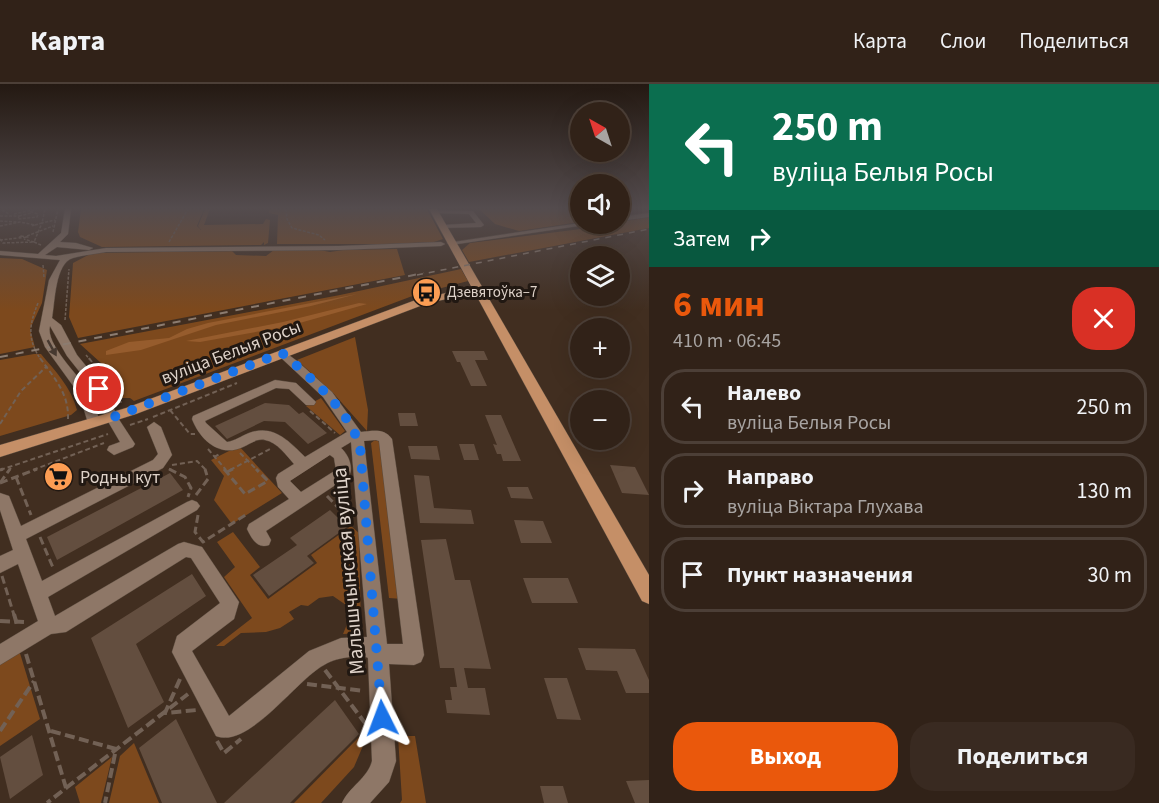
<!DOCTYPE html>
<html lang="ru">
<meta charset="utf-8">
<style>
body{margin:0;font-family:"Source Sans 3",sans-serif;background:#392a21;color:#f1f3f6;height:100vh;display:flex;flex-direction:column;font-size:22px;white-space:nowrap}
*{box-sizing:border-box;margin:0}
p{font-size:20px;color:#a8a4a2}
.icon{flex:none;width:33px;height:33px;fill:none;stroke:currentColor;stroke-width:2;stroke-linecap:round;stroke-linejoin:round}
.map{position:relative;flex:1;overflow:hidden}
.panel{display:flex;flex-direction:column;background:#312218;width:510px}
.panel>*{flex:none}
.guide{background:#0b6e4f;color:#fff;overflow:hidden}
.needle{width:39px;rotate:321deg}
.controls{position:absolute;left:570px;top:18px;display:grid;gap:12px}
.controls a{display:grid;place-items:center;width:60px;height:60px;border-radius:50%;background:#312218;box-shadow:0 6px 24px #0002,0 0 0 2px #4c3f37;font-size:30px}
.pin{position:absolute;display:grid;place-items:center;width:51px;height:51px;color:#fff;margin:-26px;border:3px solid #fff;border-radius:50%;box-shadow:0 2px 6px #0007}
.me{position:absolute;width:66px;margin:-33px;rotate:357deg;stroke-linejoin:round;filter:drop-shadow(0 0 4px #0008)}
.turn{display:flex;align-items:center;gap:21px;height:126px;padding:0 24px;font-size:27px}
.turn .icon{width:78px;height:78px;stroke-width:2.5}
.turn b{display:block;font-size:42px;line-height:51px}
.then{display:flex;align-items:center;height:57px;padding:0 24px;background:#0003;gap:12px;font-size:22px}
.round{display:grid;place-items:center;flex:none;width:63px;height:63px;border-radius:24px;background:#392a21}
.summary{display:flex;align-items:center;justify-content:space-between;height:102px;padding:0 24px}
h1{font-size:36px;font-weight:700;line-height:45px;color:#ea580c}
.button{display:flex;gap:12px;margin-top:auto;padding:12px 24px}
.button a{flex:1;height:69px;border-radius:24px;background:#ea580c;color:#fff;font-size:24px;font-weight:700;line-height:69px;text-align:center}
.button a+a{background:#392a21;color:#f1f3f6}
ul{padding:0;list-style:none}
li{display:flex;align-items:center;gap:18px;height:75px;margin:0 12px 9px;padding:0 12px;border:3px solid #4c3f37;border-radius:24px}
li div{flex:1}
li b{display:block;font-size:22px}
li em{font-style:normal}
header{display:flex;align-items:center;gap:36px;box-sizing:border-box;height:84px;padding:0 30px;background:#312218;border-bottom:2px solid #4c3f37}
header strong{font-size:28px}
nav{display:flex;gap:33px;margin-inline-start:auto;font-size:21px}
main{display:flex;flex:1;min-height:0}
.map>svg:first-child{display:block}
.green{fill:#7d491d}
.forest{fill:#965c2d}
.building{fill:#634e3f}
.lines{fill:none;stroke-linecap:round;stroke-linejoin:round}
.minor-casing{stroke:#5a4b3e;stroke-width:1}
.major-casing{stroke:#5a4b3e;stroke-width:1}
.path-far3{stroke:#726155;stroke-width:1.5;stroke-dasharray:3 1.5;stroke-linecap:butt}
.path-far2{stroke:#726155;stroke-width:2;stroke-dasharray:5 3;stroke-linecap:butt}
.path-far1{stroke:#726155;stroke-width:3;stroke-dasharray:8 4;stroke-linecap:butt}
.path{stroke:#726155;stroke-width:4;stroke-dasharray:10 4.5;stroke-linecap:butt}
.minor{fill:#8e7767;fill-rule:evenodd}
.major{fill:#c58f67;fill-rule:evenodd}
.rail-far1{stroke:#8c7c70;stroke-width:1.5;stroke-dasharray:6 6;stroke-linecap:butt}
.rail{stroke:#8c7c70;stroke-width:2;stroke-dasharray:8 8;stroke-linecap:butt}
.oneway{fill:#473930}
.route{stroke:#1a73e8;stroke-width:10;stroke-dasharray:0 18}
.labels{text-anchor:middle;stroke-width:6;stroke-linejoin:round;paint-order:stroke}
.far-poi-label{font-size:15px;fill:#ded2c9;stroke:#211812;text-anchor:start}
.street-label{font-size:18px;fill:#ded2c9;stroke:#211812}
.poi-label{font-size:18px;fill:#ded2c9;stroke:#211812;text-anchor:start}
.near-street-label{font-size:21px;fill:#ded2c9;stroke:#211812}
</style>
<header>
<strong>Карта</strong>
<nav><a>Карта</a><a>Слои</a><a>Поделиться</a></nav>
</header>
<main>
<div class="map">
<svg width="649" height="719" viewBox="0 0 649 719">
<rect width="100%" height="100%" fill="#412e20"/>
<!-- green -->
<g class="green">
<path d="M81,125H204L197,142L201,146L198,142L205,125H210L204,141L263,140L266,135L270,136L268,159L264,161V158L261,161L102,163L80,153L78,148Z"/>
<path d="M269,125H427L443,155L434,158L391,160H277L278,131L269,129Z"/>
<path d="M479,125H580V138L519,147L495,140Z"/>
<path d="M649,133V144L469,178L462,166L470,159L620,140V138Z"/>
<path d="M397,165L405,191L78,254L69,233L73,179L92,169L232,167L236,171L266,172L274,166H320L330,168L343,166Z"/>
<path d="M0,174L22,175L47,186L42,219L30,245L35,263L0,270Z"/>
<path d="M461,185L468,197L415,211L134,317L130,314H121L101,279L80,260L340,211Z"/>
<path d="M355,253L368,326L367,347L334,310L297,276Z"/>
<path d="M34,270H41C56,288 71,303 77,326L71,331L0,352V276Z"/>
<path d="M321,314L345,347L340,351L306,322Z"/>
<path d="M375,356L383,359L403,515L389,514L371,359Z"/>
<path d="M239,362L282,409L232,440L214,416L224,392L211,376Z"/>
<path d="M351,442L359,449L361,549L343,550L350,533L346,521L333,512L319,514L308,522L301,521L289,528L294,535L280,544L266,548L241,549L224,562H216L252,534L224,493L235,483L217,458L233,448L260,483L250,491L268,515L317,479L311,471Z"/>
<path d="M19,566L40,635L0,662V579Z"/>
<path d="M362,650L365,657L354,683L321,719H294Z"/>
<path d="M398,652H415L426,719H400L402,716Z"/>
<path d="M134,659L159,719H109L120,672Z"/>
<path d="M112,673L101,719H80L75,703Z"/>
</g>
<!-- forest -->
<g class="forest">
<path d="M357,210L311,222L216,241L141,266L106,271V267L129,258L169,254L187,245L208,239Z"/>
<path d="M359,219L367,220L289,242L200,258L186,257L283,238Z"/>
</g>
<!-- building -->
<g class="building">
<path d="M452,267H484L488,276H475L487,302H471L460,278H457Z"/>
<path d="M265,319L289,321L299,330L303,328L327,349L308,360L285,338L264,337L227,355L215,342Z"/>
<path d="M398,329H415L418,342H400Z"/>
<path d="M485,331H501L521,377H503L501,370H497L493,360L497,361Z"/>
<path d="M459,360H474L479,376H464Z"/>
<path d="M408,362H437L440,376L411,375Z"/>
<path d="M610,381L635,383L649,411L622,409Z"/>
<path d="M170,389L183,406L57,476L47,453Z"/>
<path d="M414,391L429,392L434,424L471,426L474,440L420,439Z"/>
<path d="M507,403H528L533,415L511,414Z"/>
<path d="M330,426L347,443L307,472L314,479L269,512L253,491L297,461L290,454Z"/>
<path d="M514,436L543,437L552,459H521Z"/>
<path d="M446,455L455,496H470L491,585L464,584L468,604H485L490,631L447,629L445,616H452L450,603H457L454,584H440L421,456Z"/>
<path d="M192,490L206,512L136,560L164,618L128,644L91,554Z"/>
<path d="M523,494H568L578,519H532Z"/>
<path d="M578,564L635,565L649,596V609H626L617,587L586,586Z"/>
<path d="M544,594H567L581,636L557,635Z"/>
<path d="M335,616L359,650L290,719H224Z"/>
<path d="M176,635L194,672L217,719H162L139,664Z"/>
<path d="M32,651L43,691L10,715L0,673Z"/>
<path d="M649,696V719H635L626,697Z"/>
<path d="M540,702H563L568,719H544Z"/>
</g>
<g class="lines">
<defs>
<g id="minor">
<path d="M65,125H71L68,150L60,158L76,159L93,164L89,166L57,163L45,171L56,172L106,164L339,162L441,158L445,160L441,162L339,166L106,168C95,170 83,171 73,174C55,179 55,218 52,234L61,241L77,271L105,305L118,334L135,360L133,363L114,371L107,366L109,362L120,358L106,334L94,306L67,272L50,242C45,260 79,292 89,307C95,316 97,329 100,339L94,343L88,339L79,310L45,263L39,247L49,196L60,176L0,171V167L38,170L61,149Z"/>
<path d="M434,126L473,127L484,141L481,143L441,144L443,141L476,139L469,130L432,129Z"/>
<path d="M649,129V133L620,137V133Z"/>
<path d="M580,139L592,140L451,161L447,159Z"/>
<path d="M282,266L297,277L332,308L361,348C373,347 384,344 392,355L424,571L421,578L414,581L389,580L396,677L389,698L370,719H342C349,703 368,694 372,677L368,574C362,571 357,573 350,573C341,574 332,576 324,581C296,596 249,665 216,652L172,568L177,552L220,519L191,474L186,473L66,548L51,550L0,581V560L38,537L18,480L0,489V472L13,466L0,426V409L9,412L21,442L153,376L158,370L147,343L154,338L161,343L172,371L163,384L26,455L42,497L187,418L192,416L197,418L200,422L197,426L48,513L55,532L178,460L184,458L202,463L239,518L234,535L192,567L229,632L309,567L341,554L367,553L351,358L341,364C348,370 354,383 349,392L266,447L271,456L269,461C257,465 252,455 247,445L249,440L289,415L278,403L276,394L278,390L294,380C287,372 277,358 265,356C257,354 250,360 243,363C220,374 200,356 192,335L193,332L275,296L296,299L316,318L314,321H306L289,305L276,304L205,337L206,339L227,358C235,357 241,352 249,349C273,340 289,357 305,373L347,348L323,313L278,271L277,269ZM376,356L379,357L403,560H387L364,357ZM330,371L334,374L336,386L301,408L290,397Z"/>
</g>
<path id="major" d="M429,125H437L649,491V520L642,517L475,209L428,219L136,330L0,373V361L126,324L421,214L472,204Z"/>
</defs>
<!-- minor casing -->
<use href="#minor" class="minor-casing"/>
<!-- major casing -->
<use href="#major" class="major-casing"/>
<!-- path-far3 -->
<g class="path-far3">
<path d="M286,125L287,135L292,144L319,151L325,156"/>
<path d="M2,126L9,130"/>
<path d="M14,130L37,125"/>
<path d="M0,132H19L18,135L37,133L38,130L29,127"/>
<path d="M19,132L31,129"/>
<path d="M0,137L18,138"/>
<path d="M35,141L42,139L45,125"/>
<path d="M0,142L20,138L35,141L31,142"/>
<path d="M53,148L58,125"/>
<path d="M21,152L28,153L18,154Z"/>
<path d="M27,152L53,142"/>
<path d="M0,155L3,159L34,158L24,155"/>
<path d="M0,156L18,154"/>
<path d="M169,158L188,125"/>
<path d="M41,161L34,158L42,139L55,136"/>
<path d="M43,181L44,193"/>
<path d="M38,219C29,241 27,255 41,276"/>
<path d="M65,236L69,185"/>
<path d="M86,271L90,276"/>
</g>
<!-- path-far2 -->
<g class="path-far2">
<path d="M40,274C54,294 69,309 68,335"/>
<path d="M89,274L101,290"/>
<path d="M114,309L119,318H124"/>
<path d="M170,326L190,350H195"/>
<path d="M310,327L335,349"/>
<path d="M153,333L237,299"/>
<path d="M0,340L21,307L47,282"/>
<path d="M130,341L148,335"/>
<path d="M208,365L226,386"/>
<path d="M240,369L257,386"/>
<path d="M214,373L220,370"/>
<path d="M172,381L197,377L206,386"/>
<path d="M169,385L172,386"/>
<path d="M0,386L108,350"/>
<path d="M9,386L11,384"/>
<path d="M33,386L104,359"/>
<path d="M230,386L272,364"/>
</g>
<!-- path-far1 -->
<g class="path-far1">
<path d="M169,385L185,393L191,404L188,413"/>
<path d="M224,385L245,410L268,397L256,385"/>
<path d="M0,386L3,385"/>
<path d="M227,388L233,385"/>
<path d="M16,393L31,431"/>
<path d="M0,399L37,385"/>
<path d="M0,399L10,385"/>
<path d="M196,411L208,395L205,385"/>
<path d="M327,412L352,438"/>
<path d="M198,431L195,448L203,458L247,430"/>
<path d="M40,453L54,486"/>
<path d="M2,492L14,531"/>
</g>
<!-- path -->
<g class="path">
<path d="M14,530L18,544"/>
<path d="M0,537L24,538"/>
<path d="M26,570L66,704L47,719"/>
<path d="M325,586L365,639"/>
<path d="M180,595L165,629L197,626"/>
<path d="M307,600L364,607"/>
<path d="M0,647L34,597"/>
<path d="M51,647L116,665L105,719"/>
<path d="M217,657L224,669L241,655"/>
<path d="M66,704L188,610"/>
</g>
<!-- minor -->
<use href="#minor" class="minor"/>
<!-- major -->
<use href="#major" class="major"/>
<!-- rail-far1 -->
<path class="rail-far1" d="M417,191L649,145"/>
<!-- rail -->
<path class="rail" d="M0,273L424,189"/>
</g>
<!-- one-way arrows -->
<defs><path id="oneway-solid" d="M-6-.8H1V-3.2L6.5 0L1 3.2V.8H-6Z" transform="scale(1.5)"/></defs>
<use class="oneway" href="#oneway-solid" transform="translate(52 264) rotate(61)"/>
<!-- sky -->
<linearGradient id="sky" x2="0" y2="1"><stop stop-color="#241912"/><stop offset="0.55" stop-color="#544c4e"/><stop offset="1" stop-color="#544c4e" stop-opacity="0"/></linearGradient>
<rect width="649" height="226" fill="url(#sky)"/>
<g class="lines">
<!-- route -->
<path class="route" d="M99,305L111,334L282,269C312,295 347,324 360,362L382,634"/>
</g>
<!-- icons -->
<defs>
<symbol id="bus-disc" viewBox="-11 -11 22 22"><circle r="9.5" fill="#fc9d53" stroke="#211812"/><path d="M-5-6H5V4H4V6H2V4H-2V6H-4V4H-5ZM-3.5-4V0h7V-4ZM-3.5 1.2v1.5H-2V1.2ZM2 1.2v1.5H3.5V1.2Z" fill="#111"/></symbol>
<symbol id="supermarket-disc" viewBox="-11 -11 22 22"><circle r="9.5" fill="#fc9d53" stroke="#211812"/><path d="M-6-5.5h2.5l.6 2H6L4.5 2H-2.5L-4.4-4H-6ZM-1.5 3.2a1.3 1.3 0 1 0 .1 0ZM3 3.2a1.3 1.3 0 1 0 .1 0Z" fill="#111"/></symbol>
</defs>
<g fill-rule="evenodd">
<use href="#bus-disc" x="410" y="192" width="33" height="33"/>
<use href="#supermarket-disc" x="42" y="376" width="33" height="33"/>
</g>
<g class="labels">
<!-- far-poi labels -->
<g class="far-poi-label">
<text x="447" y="213">Дзевятоўка–7</text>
</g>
<!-- street labels -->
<g class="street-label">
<text transform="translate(231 268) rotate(-21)" y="6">вуліца Белыя Росы</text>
</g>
<!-- poi labels -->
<g class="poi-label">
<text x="80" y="399">Родны кут</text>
</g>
<!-- near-street labels -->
<g class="near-street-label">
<text transform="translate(348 487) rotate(-95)" y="7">Малышчынская вуліца</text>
</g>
</g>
</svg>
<div class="controls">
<a><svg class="needle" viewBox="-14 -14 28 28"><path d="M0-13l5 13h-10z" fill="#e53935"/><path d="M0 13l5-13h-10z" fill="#a8a4a2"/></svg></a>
<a><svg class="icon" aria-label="sound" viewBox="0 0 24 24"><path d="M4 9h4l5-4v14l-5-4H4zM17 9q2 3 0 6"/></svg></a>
<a><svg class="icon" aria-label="layers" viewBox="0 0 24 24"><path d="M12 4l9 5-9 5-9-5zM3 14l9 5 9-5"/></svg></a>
<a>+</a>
<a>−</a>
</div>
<div class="pin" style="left:99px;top:305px;background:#d93025"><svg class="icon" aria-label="arrive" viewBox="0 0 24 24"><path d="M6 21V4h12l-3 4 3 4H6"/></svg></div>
<svg class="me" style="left:382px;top:634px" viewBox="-20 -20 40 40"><path d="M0-17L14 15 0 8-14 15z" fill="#1a73e8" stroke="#fff" stroke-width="4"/></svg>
</div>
<section class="panel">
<div class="guide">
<div class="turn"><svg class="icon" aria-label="left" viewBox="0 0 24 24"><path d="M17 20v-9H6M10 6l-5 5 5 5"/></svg><div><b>250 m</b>вуліца Белыя Росы</div></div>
<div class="then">Затем<svg class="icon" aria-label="right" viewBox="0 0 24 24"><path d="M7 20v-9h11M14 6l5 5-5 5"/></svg></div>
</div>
<div class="summary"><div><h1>6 мин</h1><p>410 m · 06:45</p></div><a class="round" style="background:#d93025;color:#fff"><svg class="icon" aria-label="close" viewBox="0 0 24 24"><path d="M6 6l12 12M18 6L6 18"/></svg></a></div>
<ul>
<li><svg class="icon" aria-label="left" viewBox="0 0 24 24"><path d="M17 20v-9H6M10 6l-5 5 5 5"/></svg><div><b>Налево</b><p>вуліца Белыя Росы</p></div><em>250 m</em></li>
<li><svg class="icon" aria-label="right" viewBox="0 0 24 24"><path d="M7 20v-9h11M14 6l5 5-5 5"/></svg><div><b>Направо</b><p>вуліца Віктара Глухава</p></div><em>130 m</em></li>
<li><svg class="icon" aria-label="arrive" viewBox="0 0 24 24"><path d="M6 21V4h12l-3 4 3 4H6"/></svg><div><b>Пункт назначения</b></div><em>30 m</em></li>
</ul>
<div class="button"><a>Выход</a><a>Поделиться</a></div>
</section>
</main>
